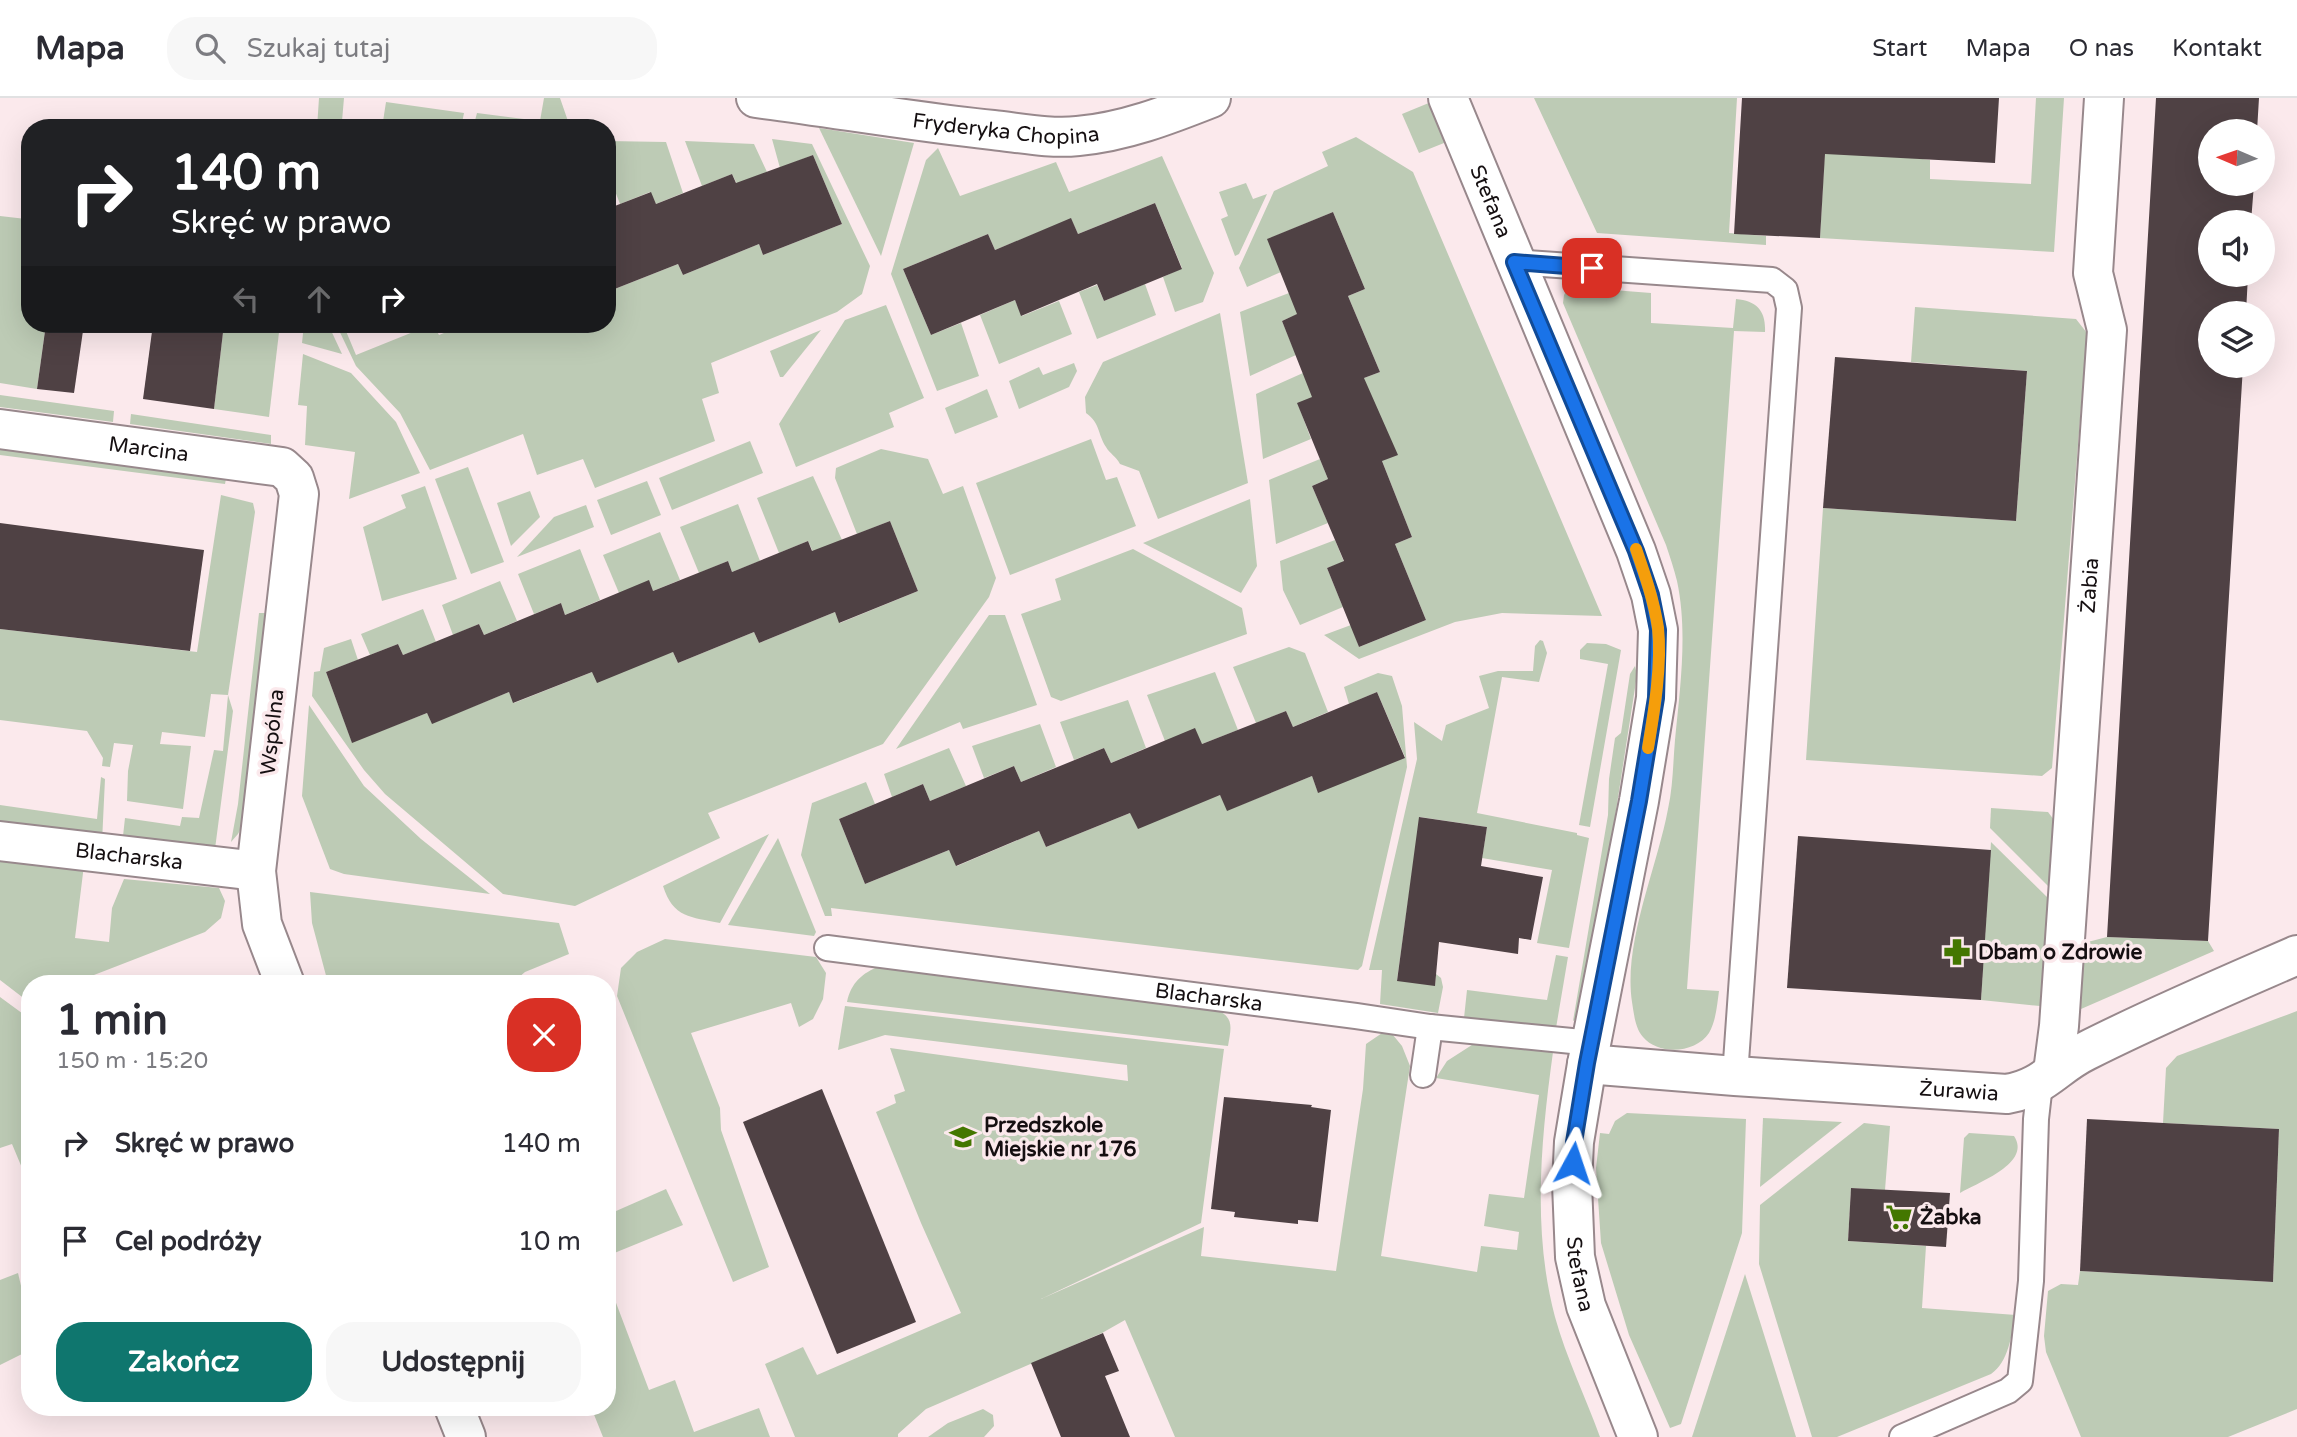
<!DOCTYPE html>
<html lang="pl">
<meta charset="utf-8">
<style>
body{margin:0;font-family:"Varela Round",sans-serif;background:#f7f7f7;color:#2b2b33;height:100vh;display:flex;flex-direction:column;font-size:26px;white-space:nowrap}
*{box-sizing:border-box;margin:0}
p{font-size:23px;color:#7c7c81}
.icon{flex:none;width:38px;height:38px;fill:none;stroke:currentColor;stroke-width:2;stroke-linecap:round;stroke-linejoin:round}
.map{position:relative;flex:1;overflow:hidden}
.side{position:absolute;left:21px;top:877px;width:595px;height:441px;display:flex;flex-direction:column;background:#fff;border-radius:28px;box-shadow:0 7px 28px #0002}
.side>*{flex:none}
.hud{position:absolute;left:21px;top:21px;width:595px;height:214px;border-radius:28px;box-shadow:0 7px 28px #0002;background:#202124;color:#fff;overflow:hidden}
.needle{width:46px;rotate:272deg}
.buttons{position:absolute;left:2198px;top:21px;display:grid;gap:14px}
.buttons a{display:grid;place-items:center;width:77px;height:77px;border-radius:50%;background:#fff;box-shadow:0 7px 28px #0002;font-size:35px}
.pin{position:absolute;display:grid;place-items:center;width:60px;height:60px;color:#fff;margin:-30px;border-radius:14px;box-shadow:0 4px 10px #0006}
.me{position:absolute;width:77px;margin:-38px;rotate:5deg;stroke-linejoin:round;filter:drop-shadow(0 0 5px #0008)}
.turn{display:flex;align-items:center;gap:24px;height:147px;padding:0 35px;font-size:32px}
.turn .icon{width:91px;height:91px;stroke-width:2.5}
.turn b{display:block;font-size:49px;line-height:60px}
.lanes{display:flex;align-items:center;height:66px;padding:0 35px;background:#0003;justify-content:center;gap:35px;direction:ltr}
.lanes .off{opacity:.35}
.round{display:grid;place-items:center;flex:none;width:74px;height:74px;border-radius:28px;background:#f7f7f7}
.headline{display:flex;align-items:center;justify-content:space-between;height:119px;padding:0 35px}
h1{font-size:42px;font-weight:800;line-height:52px}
.action{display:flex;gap:14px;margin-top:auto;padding:14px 35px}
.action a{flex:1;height:80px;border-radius:28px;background:#0f766e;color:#fff;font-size:28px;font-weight:800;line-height:80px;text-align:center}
.action a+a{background:#f7f7f7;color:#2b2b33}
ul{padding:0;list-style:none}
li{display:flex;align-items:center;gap:21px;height:98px;padding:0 35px}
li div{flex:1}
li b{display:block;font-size:26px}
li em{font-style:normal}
header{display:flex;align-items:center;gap:42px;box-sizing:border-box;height:98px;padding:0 35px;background:#fff;border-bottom:2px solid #e1e1e2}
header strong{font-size:33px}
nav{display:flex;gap:38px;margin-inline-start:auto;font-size:24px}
.search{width:490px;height:63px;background:#f7f7f7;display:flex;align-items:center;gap:18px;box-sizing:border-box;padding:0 24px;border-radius:28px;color:#7c7c81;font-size:26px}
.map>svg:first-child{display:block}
.green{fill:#bdcbb5}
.building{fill:#4f4144}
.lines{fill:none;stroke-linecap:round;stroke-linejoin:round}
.lane-casing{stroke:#98888c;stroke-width:28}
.street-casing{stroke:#98888c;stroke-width:42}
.lane{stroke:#fff;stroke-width:24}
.street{stroke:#fff;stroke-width:38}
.route-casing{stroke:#114b97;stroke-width:18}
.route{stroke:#1a73e8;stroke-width:12}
.slow{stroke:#f59e0b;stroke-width:12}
.labels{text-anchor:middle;stroke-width:7;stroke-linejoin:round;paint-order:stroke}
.street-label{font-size:21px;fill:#150f11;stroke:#fbe9ec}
.poi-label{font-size:21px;font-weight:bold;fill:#150f11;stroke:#fbe9ec;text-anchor:start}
</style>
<header>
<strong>Mapa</strong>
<div class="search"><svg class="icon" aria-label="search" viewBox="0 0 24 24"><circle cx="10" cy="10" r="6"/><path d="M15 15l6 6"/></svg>Szukaj tutaj</div>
<nav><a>Start</a><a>Mapa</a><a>O nas</a><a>Kontakt</a></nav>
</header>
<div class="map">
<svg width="2297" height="1339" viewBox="0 0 2297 1339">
<rect width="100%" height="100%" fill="#fbe9ec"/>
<!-- green -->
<g class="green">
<path d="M319,0H344L342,23L368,26L367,30H317Z"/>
<path d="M544,0H560L569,26L560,30H473L477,15L540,23Z"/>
<path d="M1534,0H1737L1729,135L1766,138V147L1597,135Z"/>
<path d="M2036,0H2064L2054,154L1820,140L1825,48L1930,62V81L2031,86Z"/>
<path d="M1436,2L1449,43L1419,55L1402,16Z"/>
<path d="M386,4L464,15L461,30H382Z"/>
<path d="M819,30L914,45L881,158Z"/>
<path d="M1356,39L1413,74L1602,518L1502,515L1455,524L1359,561L1324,537L1351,527L1359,549L1426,522L1395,446L1412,439L1382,363L1364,280L1380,274L1348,198L1365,191L1333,114L1268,141L1281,174L1247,189L1239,170L1274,93L1328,68L1322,54Z"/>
<path d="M772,41L812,46L870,168L862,196L837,214L711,265L719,295L702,301L715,343L595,390L583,361L537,377L523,336L430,372L400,315L356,268L336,226H343L356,257L433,226L439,237L466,226H607V194L678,166L683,177L759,146L763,157L842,126L813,57L780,70Z"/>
<path d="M607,43L666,44L683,95L656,106L650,94L620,106L607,72Z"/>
<path d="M685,43L754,46L767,74L737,86L732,76L702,88Z"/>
<path d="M938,50L960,98L1056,64L1069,94L1162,58L1214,175L1203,204L1175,214L1163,179L1182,170L1155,105L1078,136L1071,121L995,152L988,136L903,171L931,237L961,225L979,278L937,293L891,176L926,62Z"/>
<path d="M1246,85L1253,101L1267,96L1239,156L1235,158L1221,121L1228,118L1219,94Z"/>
<path d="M0,118L26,121L23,144L30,146V226H46L37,291L0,285Z"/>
<path d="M1145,186L1156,217L1097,241L1079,194L1097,187L1104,203Z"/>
<path d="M1575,189L1651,195V225L1733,230L1736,201C1757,203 1766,213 1765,234L1734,233L1687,891L1719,893C1717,907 1716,923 1709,935C1696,955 1659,958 1643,939C1635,930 1634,916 1632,904C1623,845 1657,770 1668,711C1673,689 1673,665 1675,642C1680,591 1688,534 1677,483C1674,471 1670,459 1666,447L1563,205L1564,197L1568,190Z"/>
<path d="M1289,195L1298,216L1282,223L1296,257L1250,278L1240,214Z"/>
<path d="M1015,202L1022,218L1059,203L1072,236L999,266L980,217Z"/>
<path d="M886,207L924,300L889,315L894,329L796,369L779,326L845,222Z"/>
<path d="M1915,209L2076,221L2087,235L2052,670L2042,678L1806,662L1823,410L2016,423L2027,273L1911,264Z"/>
<path d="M1220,215L1248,385L1158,421L1139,373L1120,366C1116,358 1110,356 1106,349C1097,335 1101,326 1086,315L1085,299L1103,264Z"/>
<path d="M224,226H280L269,319L214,311Z"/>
<path d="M304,226H328L342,256L302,245Z"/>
<path d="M821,232L783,279H780L770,253Z"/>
<path d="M303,256L351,275L396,324L420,375L349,401L355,354L305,347L307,308L298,307Z"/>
<path d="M1074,265L1077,273L1069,289L1019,311L1009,283L1039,269L1043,277Z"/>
<path d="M1303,275L1313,299L1298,306L1311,341L1263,361L1256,296Z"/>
<path d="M987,291L998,319L955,336L945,310Z"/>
<path d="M0,297L114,313L113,324L0,309Z"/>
<path d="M131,316L271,337V346L130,326Z"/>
<path d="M0,341L228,370L225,386L0,357Z"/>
<path d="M1091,341L1106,382L1117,379L1136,428L1010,477L976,385Z"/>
<path d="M750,343L763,375L672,412L659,380Z"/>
<path d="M881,351L928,361L943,396L963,388L996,480L989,499L883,646L708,715L720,740L575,808L503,796L385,696L364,672L312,598L314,574L320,573L324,550L351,541L358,562L326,574L352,644L427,615L432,625L509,594L514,605L592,574L673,554L678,565L754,534L759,545L835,514L840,525L918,493L890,423L857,436L835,380L836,370Z"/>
<path d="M1320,361L1328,381L1312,388L1328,425L1276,446L1269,382Z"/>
<path d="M468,369L504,464L471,476L435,381Z"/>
<path d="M813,378L842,442L813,454L808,443L779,455L757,400Z"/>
<path d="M647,383L661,417L611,437L597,402Z"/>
<path d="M425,388L457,481L382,503L363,429L406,410L401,397Z"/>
<path d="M530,393L540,419L511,448L497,405Z"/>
<path d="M221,397L253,405L255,414L228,597L233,613L215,751L122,747L125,720L180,728L182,719L199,720L214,652L223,653L228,597L211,596L205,639L162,634L160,646L191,648L183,711L127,703L128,673L133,647L114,645L110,669L102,668L103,660L87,633L0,622V531L197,554Z"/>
<path d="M1250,401L1257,468L1241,495L1143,445Z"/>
<path d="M738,406L760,463L732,474L728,463L699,475L680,429Z"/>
<path d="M586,407L594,429L517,459L554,419Z"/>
<path d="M660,434L680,482L653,493L619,495L603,457Z"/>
<path d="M1335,442L1344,464L1327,470L1343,509L1300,527L1283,492L1280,463Z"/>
<path d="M580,451L600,502L565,517L561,505L534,516L518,476Z"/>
<path d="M1133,451L1242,510L1247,536L1061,603L1051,599L1021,516L1061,502L1055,481Z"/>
<path d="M500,483L517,523L484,537L479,526L453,537L442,507Z"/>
<path d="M423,511L436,544L403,557L398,546L370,557L361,536Z"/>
<path d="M259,515H265L251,711L238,736L231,744L238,706Z"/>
<path d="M989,517H1005L1037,607L963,631L960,624L896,651Z"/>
<path d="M1540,542L1543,543L1547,555L1539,584L1502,579L1477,715L1577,735V737L1589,740L1569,850L1537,845L1552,772L1482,760L1487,729L1420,719L1397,882L1435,887L1436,876L1441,880L1443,889L1438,915L1380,906L1382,872H1369L1417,661L1414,624L1442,643L1446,627L1489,610L1479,578L1498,573H1533L1535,548Z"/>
<path d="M1587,545L1606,546L1621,552L1590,729L1579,727L1608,566L1580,561V552Z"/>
<path d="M1289,549L1305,555L1328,614L1293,629L1286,613L1256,625L1233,569Z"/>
<path d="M1635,568L1637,577L1608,764L1576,921L1573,923L1608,717L1609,681L1615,640L1621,635L1630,576Z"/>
<path d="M1215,574L1238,632L1202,646L1165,643L1147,597Z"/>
<path d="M1378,575L1392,578L1402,608L1407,669L1362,868L1358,872L831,810L832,818H825L801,757L812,705L866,684L875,706L839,721L865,786L949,752L957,768L1039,733L1046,749L1130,715L1220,697L1228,712L1312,678L1318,694L1405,659L1377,594L1349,606L1344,589Z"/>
<path d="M1128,602L1146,650L1111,665L1104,650L1074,662L1060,624Z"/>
<path d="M309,607L364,688L421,741L490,796L344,776L330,771L302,698Z"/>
<path d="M1040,626L1056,669L1021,684L1014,668L984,680L972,648Z"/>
<path d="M949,650L966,688L930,703L923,686L892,699L884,676Z"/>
<path d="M101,679L105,681L102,744L0,730V707L97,721Z"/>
<path d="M1991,710L2048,714L2054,722L2049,789L1990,730Z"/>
<path d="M769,736L720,825C691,819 673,820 663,788Z"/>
<path d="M778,740L816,834L814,838L728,827Z"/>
<path d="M1991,744L2048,800L2040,908L1981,902Z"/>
<path d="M0,755L84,767L75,840L109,844L112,810L124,781L219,790L225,803L221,820L205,834L94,877L96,885L30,886V905L0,882Z"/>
<path d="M310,794L559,825L569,856L525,874L518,880L506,885H328L312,825Z"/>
<path d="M2107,839L2208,843L2214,853L2081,911L2076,897L2080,846Z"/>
<path d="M665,841L816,859L826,875L823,901L813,921L799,929L791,905L691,935L720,1010L721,1032L769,1169L733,1184L617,898L621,870L637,854Z"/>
<path d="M1556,857L1568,859L1556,930L1464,920L1467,892L1547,902Z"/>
<path d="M880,868L1215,911C1235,919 1231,930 1228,948L847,904C851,885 862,875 880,868Z"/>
<path d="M0,899L30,921V1089L12,1046L0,1050Z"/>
<path d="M845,908L1224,951L1201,1125L1041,1201L1204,1129L1201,1158L1336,1173L1363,991L1366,946L1388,931L1402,948L1410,968L1381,1158L1477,1174L1481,1148L1517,1152L1519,1134L1484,1128L1489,1096L1524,1100L1539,997L1436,980L1447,963L1475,945L1553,954C1541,1041 1532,1133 1555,1219C1566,1259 1586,1300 1600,1339H1175L1125,1222L1102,1235L926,1311L898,1336V1339H795L765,1266L803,1249L817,1277L961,1215L921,1125L876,1014L896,1005L894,997L905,993L890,950L1128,983L1127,967L885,937L838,952Z"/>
<path d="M2297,913V1311L2228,1339H2081L2046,1254L2044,1238L2048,1193L2061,1186L2078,1187L2080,1173L2273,1184L2279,1031L2163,1025L2166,970L2177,958Z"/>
<path d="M1627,1015L1746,1021L1742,1135L1681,1326L1670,1330L1629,1237L1601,1145L1596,1070L1600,1035L1609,1036L1615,1023Z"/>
<path d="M1763,1020L1842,1024L1760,1089Z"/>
<path d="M1864,1025L1890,1028L1885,1092L1851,1090L1848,1143L1926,1148L1922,1210L2016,1217C2011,1237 2009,1264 1991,1276L1837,1339H1812L1759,1166L1760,1107Z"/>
<path d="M1969,1035L2014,1038C2032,1065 1979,1084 1960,1095L1964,1040Z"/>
<path d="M666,1091L683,1127L607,1158V1117Z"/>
<path d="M18,1175L30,1226V1252L0,1267V1182Z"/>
<path d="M1745,1176L1796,1339H1692Z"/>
<path d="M607,1181L649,1292L675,1282L694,1334L759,1310L770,1339H603L591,1309H607Z"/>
<path d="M983,1311L993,1317L994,1328L984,1339H928L948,1325Z"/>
</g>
<!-- building -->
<g class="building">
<path d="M1742,0H1999L1995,65L1825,56L1820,140L1734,136Z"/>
<path d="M2156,0H2259L2257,33H2210V86H2254L2251,124H2210V177H2248L2246,215H2210V268H2243L2208,843L2107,839Z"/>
<path d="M813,57L842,126L763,157L759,146L683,177L678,166L607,194V111L651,94L656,106L732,76L736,85Z"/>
<path d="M1155,105L1182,171L1104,203L1097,186L1021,218L1015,202L931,237L903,171L988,136L995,152L1071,120L1078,136Z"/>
<path d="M1333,114L1365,191L1348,198L1380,274L1364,280L1398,357L1382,363L1412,439L1395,446L1426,522L1359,549L1327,470L1344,463L1312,388L1328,381L1297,305L1312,299L1282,223L1297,216L1267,141Z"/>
<path d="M46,226H84L74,295L37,291Z"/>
<path d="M153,226H224L214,311L143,301Z"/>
<path d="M1835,259L2027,273L2016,423L1823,410Z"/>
<path d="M890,423L918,493L839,525L835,514L759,545L754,534L678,565L673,554L597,585L592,574L513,605L509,594L432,626L427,615L352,645L326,574L398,546L403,557L479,526L484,537L561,505L565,517L649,482L653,493L728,463L732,474L808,443L812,453Z"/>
<path d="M0,425L204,452L190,553L0,531Z"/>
<path d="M1377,594L1405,660L1318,695L1312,678L1227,713L1220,697L1138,731L1130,715L1046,749L1039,733L956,768L949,752L865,786L839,721L923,686L930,703L1014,668L1021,684L1104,650L1111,665L1195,630L1202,646L1286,613L1293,629Z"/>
<path d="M1419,719L1487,729L1481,768L1543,779L1531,842L1519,840L1518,856L1439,844L1435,888L1397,883Z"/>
<path d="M1798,738L1991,752L1981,902L1787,890Z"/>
<path d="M822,991L916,1224L837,1256L743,1024Z"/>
<path d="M1224,999L1312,1007L1311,1009L1331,1012L1318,1124L1298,1122V1126L1234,1119L1235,1114L1211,1111Z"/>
<path d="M2087,1021L2279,1031L2273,1184L2080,1173Z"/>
<path d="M1851,1090L1950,1095L1946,1149L1848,1143Z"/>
<path d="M1103,1235L1119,1273L1105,1278L1130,1339H1061L1031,1265Z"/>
</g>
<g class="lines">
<defs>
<g id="lane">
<path d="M1514,164L1772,182L1785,192L1789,210L1735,978"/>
<path id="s1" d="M827,850L1356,918L1430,929L1592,945"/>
<path d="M1423,977L1430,929"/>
<path d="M1902,1339L2008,1293L2020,1283L2031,1183L2036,1021L2040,986"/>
</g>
<g id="street">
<path id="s2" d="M756,0C835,10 914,24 993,32C1021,35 1050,41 1078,38C1124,34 1168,17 1211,0"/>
<path id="s3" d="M1448,0L1636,453L1651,497L1658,532L1656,600L1639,703L1587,966L1574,1044L1572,1086L1575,1159L1586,1208L1638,1339"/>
<path id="s4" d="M0,331L282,369L294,380L299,396L256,773L262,826L285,886"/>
<path id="s5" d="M0,743L256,773"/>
<path id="s6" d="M1587,966L1735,978L2007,996C2044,990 2055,968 2086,953C2155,918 2226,888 2297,857"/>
<path id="s7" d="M2053,974L2059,928L2107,232L2093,175L2104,0"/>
<path d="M454,1309L466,1339"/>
</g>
</defs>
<!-- lane casing -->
<use href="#lane" class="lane-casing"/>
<!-- street casing -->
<use href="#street" class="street-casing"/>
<!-- lane -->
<use href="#lane" class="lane"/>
<!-- street -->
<use href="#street" class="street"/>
</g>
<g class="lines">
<defs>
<path id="route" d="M1573,1065L1574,1044L1587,965L1639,703L1656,600L1658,532L1651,497L1636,453L1514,164L1592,170"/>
</defs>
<!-- route casing -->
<use href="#route" class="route-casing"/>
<!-- route -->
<use href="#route" class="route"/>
<!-- slow -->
<path class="slow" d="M1636,451C1645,477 1654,503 1658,530C1662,567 1654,614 1648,650"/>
</g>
<!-- icons -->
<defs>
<symbol id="pharmacy-bare" viewBox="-9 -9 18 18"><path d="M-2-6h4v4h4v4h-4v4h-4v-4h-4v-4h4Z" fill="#470" stroke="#fbe9ec" stroke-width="2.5" paint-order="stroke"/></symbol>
<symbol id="school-bare" viewBox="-9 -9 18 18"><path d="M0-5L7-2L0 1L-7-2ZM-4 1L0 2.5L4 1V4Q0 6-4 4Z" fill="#470" stroke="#fbe9ec" stroke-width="2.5" paint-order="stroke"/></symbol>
<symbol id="supermarket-bare" viewBox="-9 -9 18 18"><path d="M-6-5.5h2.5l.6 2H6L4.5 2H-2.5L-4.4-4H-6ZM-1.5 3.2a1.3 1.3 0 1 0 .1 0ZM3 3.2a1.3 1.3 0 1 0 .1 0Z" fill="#470" stroke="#fbe9ec" stroke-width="2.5" paint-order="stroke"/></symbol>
</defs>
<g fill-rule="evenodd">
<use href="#pharmacy-bare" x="1938" y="835" width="38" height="38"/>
<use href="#school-bare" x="944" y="1020" width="38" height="38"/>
<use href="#supermarket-bare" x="1880" y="1100" width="38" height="38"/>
</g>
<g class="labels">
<!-- street labels -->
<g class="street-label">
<text dy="7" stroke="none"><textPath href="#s2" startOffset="252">Fryderyka Chopina</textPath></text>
<text dy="7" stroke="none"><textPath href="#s3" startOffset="112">Stefana</textPath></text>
<text dy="7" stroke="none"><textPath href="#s4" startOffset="150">Marcina</textPath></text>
<text dy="7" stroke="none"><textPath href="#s7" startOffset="488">Żabia</textPath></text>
<text transform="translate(272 634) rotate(-84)" y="7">Wspólna</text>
<text dy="7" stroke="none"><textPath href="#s5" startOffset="130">Blacharska</textPath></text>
<text dy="7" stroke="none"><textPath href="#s1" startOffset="385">Blacharska</textPath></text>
<text dy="7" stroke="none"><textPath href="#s6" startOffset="373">Żurawia</textPath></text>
<text dy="7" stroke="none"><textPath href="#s3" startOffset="1225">Stefana</textPath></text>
</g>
<!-- poi labels -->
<g class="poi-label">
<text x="1978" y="861">Dbam o Zdrowie</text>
<text x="984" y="1034">Przedszkole<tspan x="984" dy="24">Miejskie nr 176</tspan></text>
<text x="1920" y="1126">Żabka</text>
</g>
</g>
</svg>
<div class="buttons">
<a><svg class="needle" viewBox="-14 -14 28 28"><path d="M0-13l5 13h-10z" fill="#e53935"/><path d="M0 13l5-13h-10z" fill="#7c7c81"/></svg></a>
<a><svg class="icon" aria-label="sound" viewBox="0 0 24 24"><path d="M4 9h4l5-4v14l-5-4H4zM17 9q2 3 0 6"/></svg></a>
<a><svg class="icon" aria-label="layers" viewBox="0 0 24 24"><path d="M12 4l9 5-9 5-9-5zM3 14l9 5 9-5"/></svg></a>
</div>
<div class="pin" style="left:1592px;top:170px;background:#d93025"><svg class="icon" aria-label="arrive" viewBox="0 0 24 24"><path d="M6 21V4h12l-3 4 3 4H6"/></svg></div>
<svg class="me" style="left:1573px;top:1065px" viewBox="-20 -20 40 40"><path d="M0-17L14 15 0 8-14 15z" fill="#1a73e8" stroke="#fff" stroke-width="4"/></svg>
<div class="hud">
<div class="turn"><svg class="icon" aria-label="right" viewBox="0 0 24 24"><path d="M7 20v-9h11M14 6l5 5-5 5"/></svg><div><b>140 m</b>Skręć w prawo</div></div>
<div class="lanes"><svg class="icon off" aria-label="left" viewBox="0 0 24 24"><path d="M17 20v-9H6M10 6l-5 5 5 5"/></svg><svg class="icon off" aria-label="ahead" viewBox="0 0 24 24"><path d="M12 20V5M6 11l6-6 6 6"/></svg><svg class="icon" aria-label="right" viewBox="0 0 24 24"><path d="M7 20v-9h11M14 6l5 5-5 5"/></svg></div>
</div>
<section class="side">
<div class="headline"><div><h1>1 min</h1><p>150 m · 15:20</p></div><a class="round" style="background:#d93025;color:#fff"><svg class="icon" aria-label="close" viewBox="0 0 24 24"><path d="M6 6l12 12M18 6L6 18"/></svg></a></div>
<ul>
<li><svg class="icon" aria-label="right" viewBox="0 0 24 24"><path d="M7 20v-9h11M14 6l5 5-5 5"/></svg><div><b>Skręć w prawo</b></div><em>140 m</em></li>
<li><svg class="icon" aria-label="arrive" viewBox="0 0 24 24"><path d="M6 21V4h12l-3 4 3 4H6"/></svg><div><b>Cel podróży</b></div><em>10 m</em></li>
</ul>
<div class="action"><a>Zakończ</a><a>Udostępnij</a></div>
</section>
</div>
